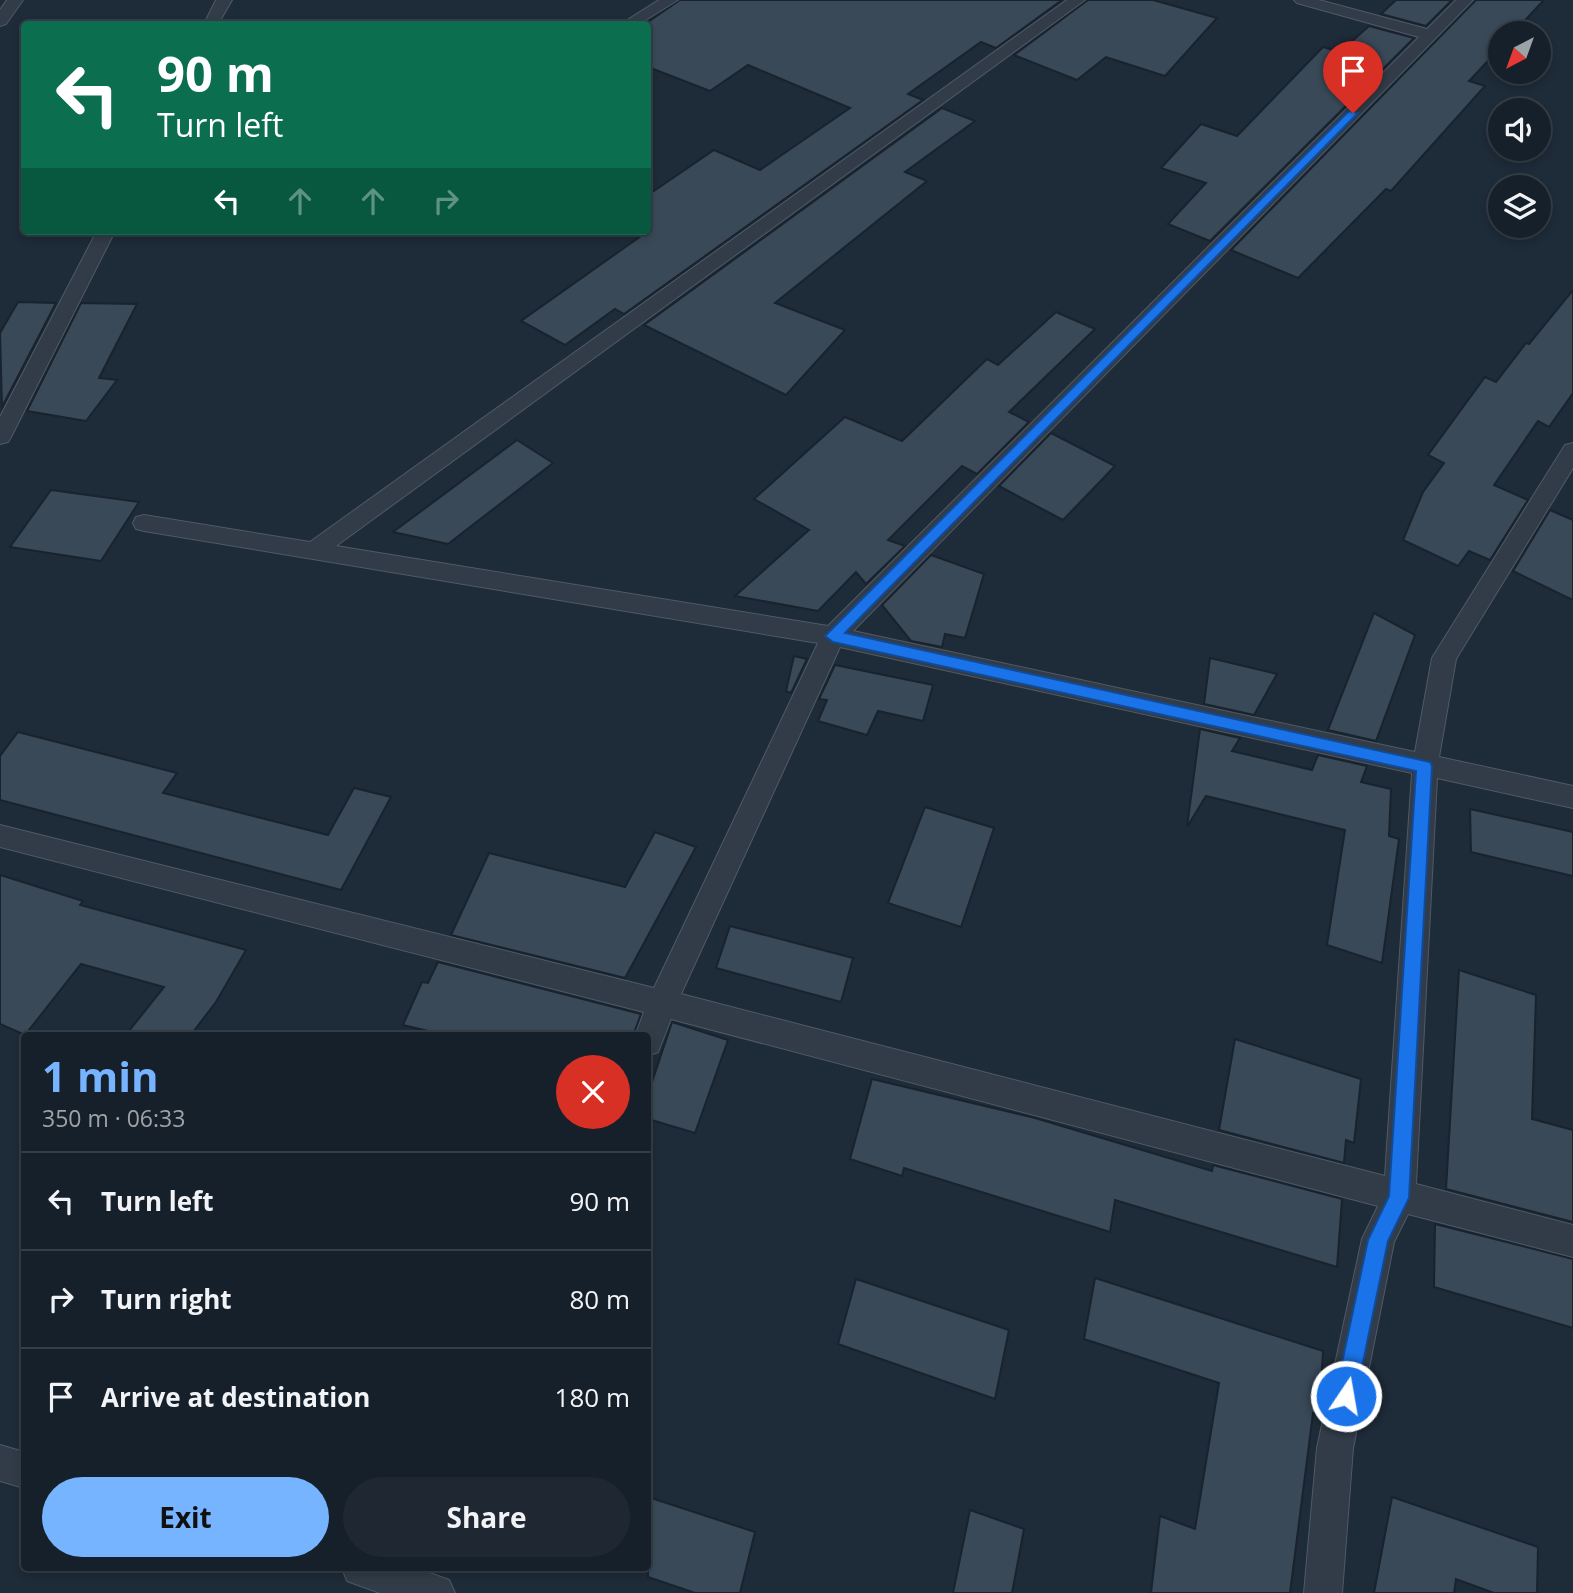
<!DOCTYPE html>
<meta charset="utf-8">
<style>
body{margin:0;font-family:"Open Sans",sans-serif;background:#1f2832;color:#f1f3f6;height:100vh;display:flex;flex-direction:column;font-size:26px;white-space:nowrap}
*{box-sizing:border-box;margin:0}
p{font-size:23px;color:#9ea3a8}
.icon{flex:none;width:38px;height:38px;fill:none;stroke:currentColor;stroke-width:2;stroke-linecap:round;stroke-linejoin:round}
.map{position:relative;flex:1;overflow:hidden}
.panel{position:absolute;left:21px;top:1032px;width:630px;height:539px;display:flex;flex-direction:column;background:#16202a;border-radius:7px;box-shadow:0 4px 10px #0003,0 0 0 2px #353e47}
.panel>*{flex:none}
.banner{position:absolute;left:21px;top:21px;width:630px;height:214px;border-radius:7px;box-shadow:0 4px 10px #0003,0 0 0 2px #353e47;background:#0b6e4f;color:#fff;overflow:hidden}
.needle{width:46px;rotate:221deg}
.controls{position:absolute;left:1488px;top:21px;display:grid;gap:14px}
.controls a{display:grid;place-items:center;width:63px;height:63px;border-radius:50%;background:#16202a;box-shadow:0 4px 10px #0003,0 0 0 2px #353e47;font-size:35px}
.pin{position:absolute;display:grid;place-items:center;width:60px;height:60px;color:#fff;margin:-72px -30px;border-radius:50% 50% 50% 0;rotate:-45deg;box-shadow:0 0 7px #0007}
.pin .icon{rotate:45deg}
.me{position:absolute;width:77px;margin:-38px;rotate:12deg;stroke-linejoin:round;filter:drop-shadow(0 0 5px #0008)}
.turn{display:flex;align-items:center;gap:24px;height:147px;padding:0 21px;font-size:32px}
.turn .icon{width:91px;height:91px;stroke-width:2.5}
.turn b{display:block;font-size:49px;line-height:60px}
.lanes{display:flex;align-items:center;height:66px;padding:0 21px;background:#0003;justify-content:center;gap:35px;direction:ltr}
.lanes .off{opacity:.35}
.round{display:grid;place-items:center;flex:none;width:74px;height:74px;border-radius:37px;background:#1f2832}
.overview{display:flex;align-items:center;justify-content:space-between;height:119px;padding:0 21px}
h1{font-size:42px;font-weight:700;line-height:52px;color:#76b4ff}
.primary-button{display:flex;gap:14px;margin-top:auto;padding:14px 21px}
.primary-button a{flex:1;height:80px;border-radius:42px;background:#76b4ff;color:#111;font-size:28px;font-weight:700;line-height:80px;text-align:center}
.primary-button a+a{background:#1f2832;color:#f1f3f6}
ul{padding:0;list-style:none}
li{display:flex;align-items:center;gap:21px;height:98px;padding:0 21px;border-top:2px solid #353e47}
li div{flex:1}
li b{display:block;font-size:26px}
li em{font-style:normal}
.map>svg:first-child{display:block}
.building{fill:#394958;stroke:#19232e;stroke-width:2}
.lines{fill:none;stroke-linecap:round;stroke-linejoin:round}
.service-casing{stroke:#4f5a66;stroke-width:2}
.service{fill:#313c48;fill-rule:evenodd}
.route{fill:#1a73e8;stroke:#114b97;stroke-width:2}
</style>
<div class="map">
<svg width="1573" height="1593" viewBox="0 0 1573 1593">
<rect width="100%" height="100%" fill="#1e2b38"/>
<!-- building -->
<g class="building">
<path d="M680,0H1062L996,48L981,42L908,94L923,100L624,314L615,309L565,345L521,321L648,231V195L714,150L760,170L850,108L748,65L710,91L648,67V22Z"/>
<path d="M1088,0H1153L1217,18L1165,76L1106,57L1077,80L1014,55Z"/>
<path d="M1396,0H1452L1426,26L1381,14Z"/>
<path d="M1476,0H1544L1513,33H1500V48L1469,81L1485,86L1391,191L1386,189L1298,278L1231,250Z"/>
<path d="M1369,26L1414,38L1210,241L1168,224L1206,183L1161,168L1201,124L1237,136L1323,47L1340,52Z"/>
<path d="M942,108L975,121L905,172L927,181L775,303L845,330L786,395L644,325Z"/>
<path d="M1573,290V393L1549,427L1538,421L1494,485L1528,500L1490,560L1469,551L1458,566L1403,540L1423,492L1444,463L1428,455L1485,377L1496,382L1526,343L1529,344Z"/>
<path d="M18,302L56,303L2,407L0,333Z"/>
<path d="M81,303L137,304L99,378L117,380L86,421L27,411Z"/>
<path d="M1056,312L1095,329L1009,412L1029,422L977,474L962,466L888,540L905,546L866,584L856,572L818,611L735,596L809,530L754,499L845,417L902,441L987,359L998,365Z"/>
<path d="M1051,433L1115,466L1063,520L999,486Z"/>
<path d="M517,440L553,463L448,544L393,532Z"/>
<path d="M51,490L139,502L101,561L10,547Z"/>
<path d="M1550,510L1573,520V600L1513,571Z"/>
<path d="M931,555L984,574L965,638L945,634L942,647L911,641L882,605Z"/>
<path d="M1374,613L1415,635L1376,741L1328,730Z"/>
<path d="M794,656L807,659L791,693L786,691Z"/>
<path d="M1210,658L1277,674L1254,715L1204,704Z"/>
<path d="M835,665L933,685L923,721L878,711L867,735L818,721L827,700L819,699Z"/>
<path d="M1200,729L1240,738L1232,751L1312,770L1318,755L1367,766L1361,782L1391,789L1389,836L1399,839L1382,963L1327,945L1345,830L1206,796L1187,827Z"/>
<path d="M18,732L177,773L163,793L328,835L354,788L391,797L341,890L0,800V756Z"/>
<path d="M925,807L994,828L961,927L888,903Z"/>
<path d="M1470,809L1573,832V876L1471,852Z"/>
<path d="M655,832L696,847L625,978L451,935L489,853L625,887Z"/>
<path d="M0,875L83,901L80,905L246,950L216,1002L190,1036H125L164,987L81,964L25,1035L0,1024Z"/>
<path d="M730,926L853,958L841,1002L716,968Z"/>
<path d="M438,962L641,1014L633,1036H449L403,1025L422,982L428,983Z"/>
<path d="M1459,970L1536,995L1532,1119L1573,1130V1222L1446,1189Z"/>
<path d="M672,1022L728,1040L695,1133L648,1119V1094Z"/>
<path d="M1235,1039L1361,1079L1354,1143L1346,1140L1344,1163L1219,1130Z"/>
<path d="M872,1079L1035,1118L1212,1171L1213,1165L1342,1199L1337,1267L1115,1200L1110,1232L904,1168L902,1176L850,1159Z"/>
<path d="M1435,1224L1573,1259V1328L1434,1287Z"/>
<path d="M1095,1278L1323,1351L1319,1415L1313,1413L1290,1593H1151L1160,1516L1195,1529L1219,1383L1084,1339Z"/>
<path d="M856,1279L1009,1330L995,1399L838,1344Z"/>
<path d="M648,1497L755,1532L740,1593H695L648,1577Z"/>
<path d="M1392,1497L1538,1547L1537,1593H1494L1456,1579L1454,1593H1374Z"/>
<path d="M970,1510L1024,1529L1012,1593H953Z"/>
</g>
<g class="lines">
<defs>
<g id="service">
<path d="M7,0H23L6,24L0,26V10Z"/>
<path d="M216,0H232L218,24H204Z"/>
<path d="M659,0H678L639,24H621Z"/>
<path d="M1067,0H1085L336,546L828,626L1419,37L1297,3L1294,0H1319L1427,29L1456,0H1473L853,631L1415,752L1432,658L1565,445L1573,443V468L1456,659L1439,757L1573,786V808L1437,778L1416,1184L1573,1225V1257L1408,1214L1394,1242L1353,1448L1342,1593H1304L1317,1448L1362,1239L1378,1206L671,1019L658,1052L648,1056V1036H635L644,1012L0,847V825L654,988L818,643L144,531L136,529L133,523L136,517L144,515L310,542ZM840,647L1412,773L1385,1176L681,994Z"/>
<path d="M97,231H115L11,437L8,442L0,444V417Z"/>
<path d="M0,1445L24,1452V1488L0,1481Z"/>
<path d="M342,1568H416L449,1580L455,1593H380L347,1581Z"/>
</g>
</defs>
<!-- service casing -->
<use href="#service" class="service-casing"/>
<!-- service -->
<use href="#service" class="service"/>
</g>
<!-- route -->
<path class="route" d="M1349,111L1358,113L845,633L1430,762L1432,766L1409,1198L1388,1241L1356,1396L1353,1403L1346,1406L1338,1403L1335,1396L1368,1240L1389,1196L1416,771L833,642L825,636Z"/>
</svg>
<div class="controls">
<a><svg class="needle" viewBox="-14 -14 28 28"><path d="M0-13l5 13h-10z" fill="#e53935"/><path d="M0 13l5-13h-10z" fill="#9ea3a8"/></svg></a>
<a><svg class="icon" aria-label="sound" viewBox="0 0 24 24"><path d="M4 9h4l5-4v14l-5-4H4zM17 9q2 3 0 6"/></svg></a>
<a><svg class="icon" aria-label="layers" viewBox="0 0 24 24"><path d="M12 4l9 5-9 5-9-5zM3 14l9 5 9-5"/></svg></a>
</div>
<div class="pin" style="left:1353px;top:113px;background:#d93025"><svg class="icon" aria-label="arrive" viewBox="0 0 24 24"><path d="M6 21V4h12l-3 4 3 4H6"/></svg></div>
<svg class="me" style="left:1346px;top:1396px" viewBox="-20 -20 40 40"><circle r="17" fill="#1a73e8" stroke="#fff" stroke-width="3"/><path d="M0-11L8 9 0 5-8 9z" fill="#fff"/></svg>
<div class="banner">
<div class="turn"><svg class="icon" aria-label="left" viewBox="0 0 24 24"><path d="M17 20v-9H6M10 6l-5 5 5 5"/></svg><div><b>90 m</b>Turn left</div></div>
<div class="lanes"><svg class="icon" aria-label="left" viewBox="0 0 24 24"><path d="M17 20v-9H6M10 6l-5 5 5 5"/></svg><svg class="icon off" aria-label="ahead" viewBox="0 0 24 24"><path d="M12 20V5M6 11l6-6 6 6"/></svg><svg class="icon off" aria-label="ahead" viewBox="0 0 24 24"><path d="M12 20V5M6 11l6-6 6 6"/></svg><svg class="icon off" aria-label="right" viewBox="0 0 24 24"><path d="M7 20v-9h11M14 6l5 5-5 5"/></svg></div>
</div>
<section class="panel">
<div class="overview"><div><h1>1 min</h1><p>350 m · 06:33</p></div><a class="round" style="background:#d93025;color:#fff"><svg class="icon" aria-label="close" viewBox="0 0 24 24"><path d="M6 6l12 12M18 6L6 18"/></svg></a></div>
<ul>
<li><svg class="icon" aria-label="left" viewBox="0 0 24 24"><path d="M17 20v-9H6M10 6l-5 5 5 5"/></svg><div><b>Turn left</b></div><em>90 m</em></li>
<li><svg class="icon" aria-label="right" viewBox="0 0 24 24"><path d="M7 20v-9h11M14 6l5 5-5 5"/></svg><div><b>Turn right</b></div><em>80 m</em></li>
<li><svg class="icon" aria-label="arrive" viewBox="0 0 24 24"><path d="M6 21V4h12l-3 4 3 4H6"/></svg><div><b>Arrive at destination</b></div><em>180 m</em></li>
</ul>
<div class="primary-button"><a>Exit</a><a>Share</a></div>
</section>
</div>
